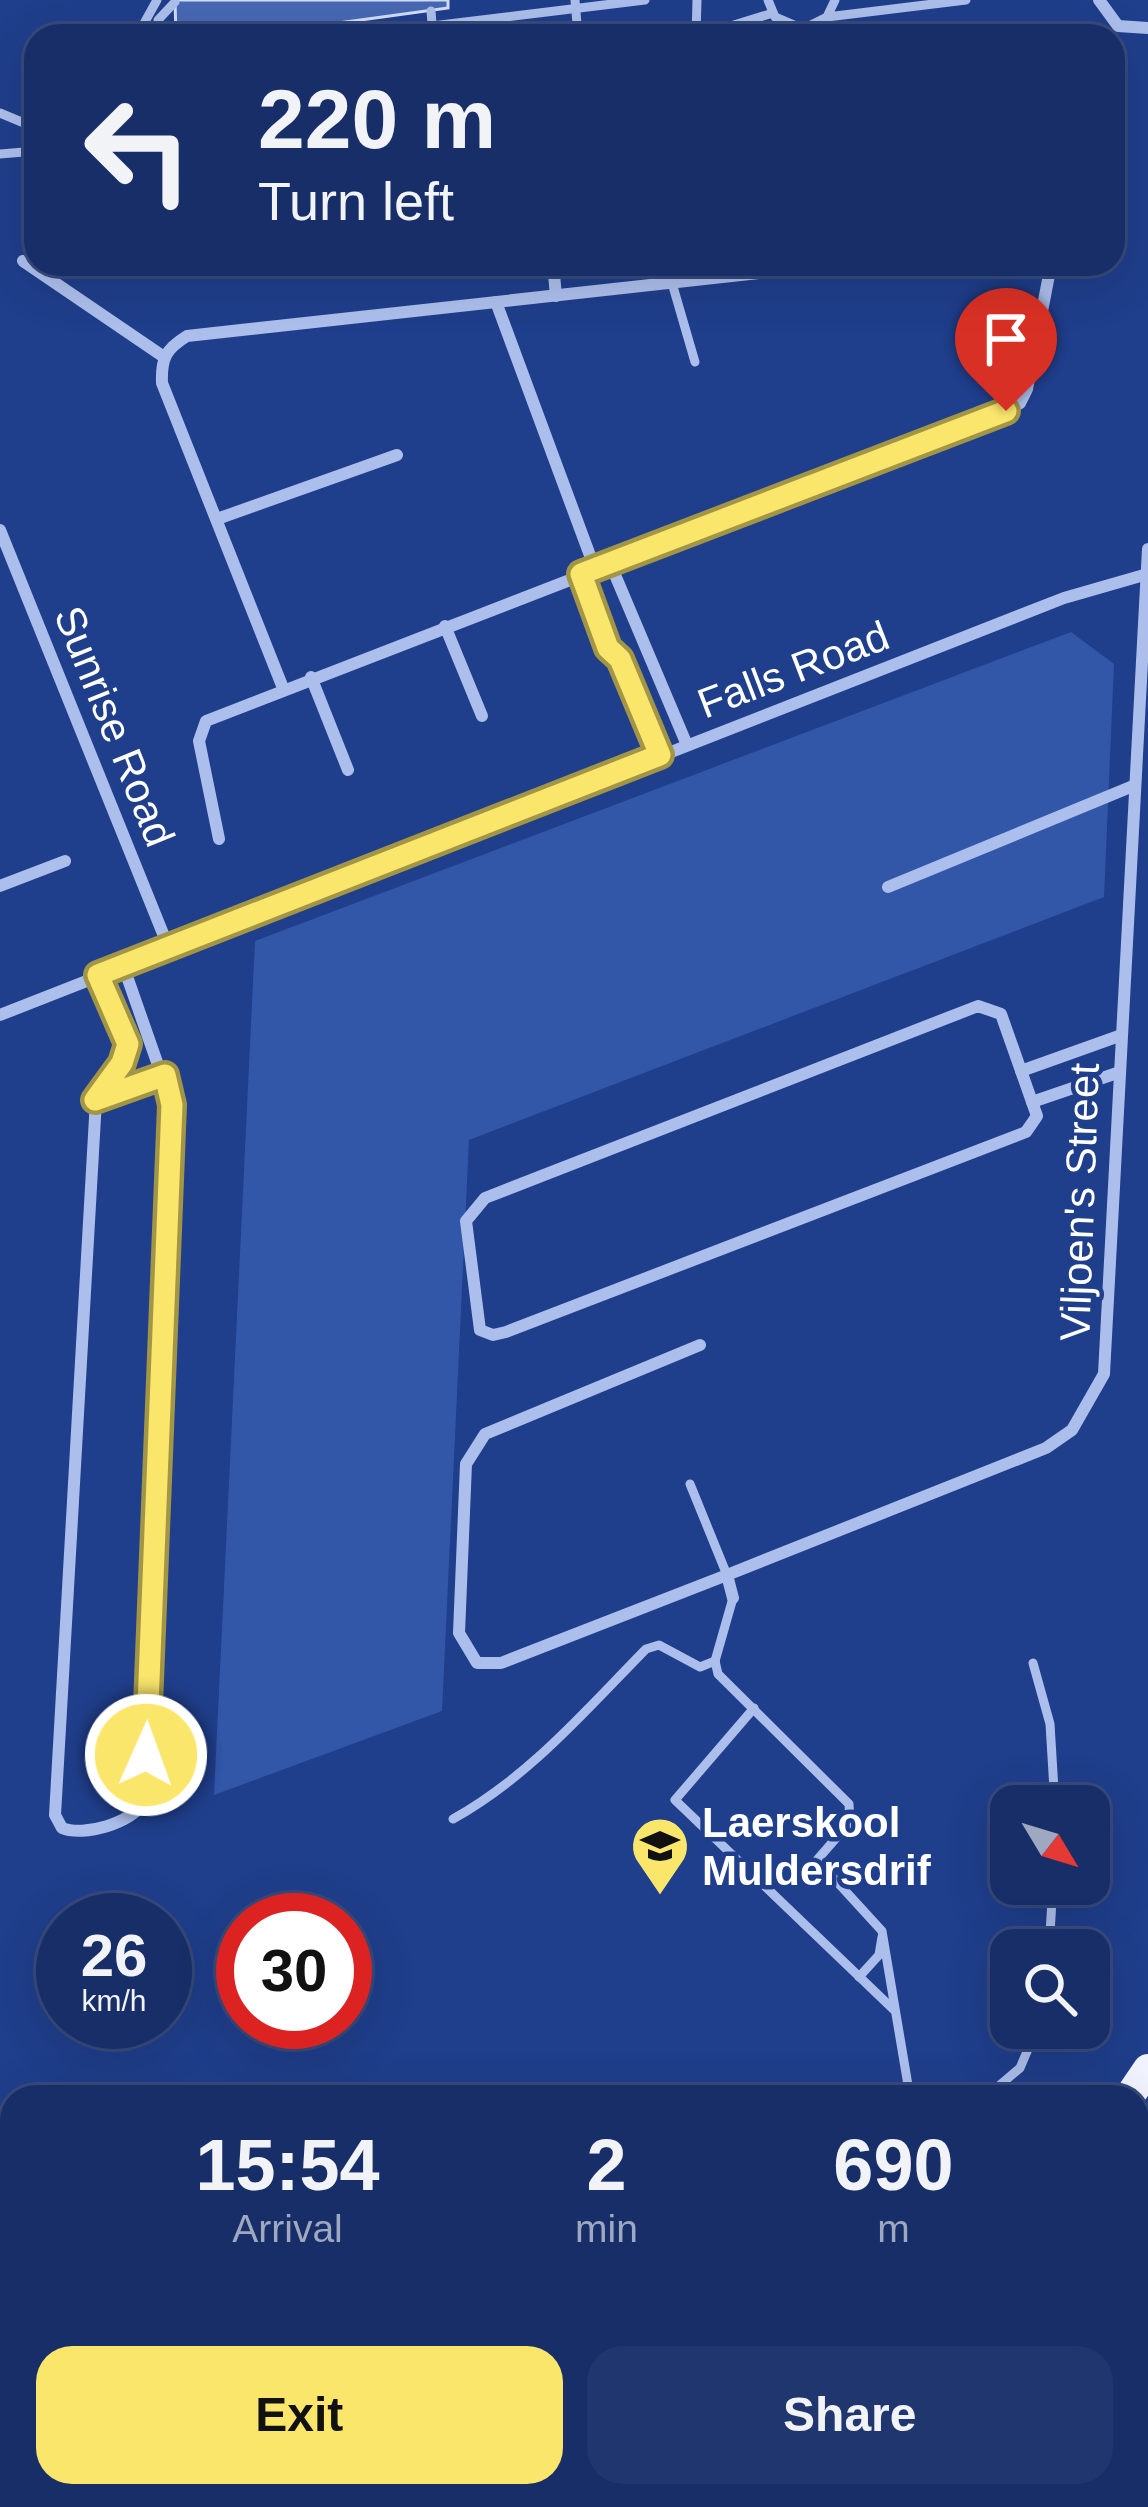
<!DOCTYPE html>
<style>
body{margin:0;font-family:Helvetica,sans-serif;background:#20366e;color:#f1f3f6;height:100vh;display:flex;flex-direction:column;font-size:45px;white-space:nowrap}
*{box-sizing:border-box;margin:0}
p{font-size:39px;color:#9ea8c0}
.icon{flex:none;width:66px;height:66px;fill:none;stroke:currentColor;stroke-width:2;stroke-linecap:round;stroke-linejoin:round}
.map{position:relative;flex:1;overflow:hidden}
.panel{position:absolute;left:0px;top:2085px;width:1149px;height:423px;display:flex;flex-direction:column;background:#172e68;border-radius:36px 36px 0 0;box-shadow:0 12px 48px #0002,0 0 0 3px #364a7c}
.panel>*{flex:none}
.banner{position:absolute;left:24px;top:24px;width:1101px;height:252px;border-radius:36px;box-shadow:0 12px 48px #0002,0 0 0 3px #364a7c;background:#172e68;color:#f1f3f6;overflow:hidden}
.needle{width:78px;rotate:128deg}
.controls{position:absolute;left:990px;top:1785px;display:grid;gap:24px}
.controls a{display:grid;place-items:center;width:120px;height:120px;border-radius:24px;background:#172e68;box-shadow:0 12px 48px #0002,0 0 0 3px #364a7c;font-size:60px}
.speed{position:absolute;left:36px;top:1893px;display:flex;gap:24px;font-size:60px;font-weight:700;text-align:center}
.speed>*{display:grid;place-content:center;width:156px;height:156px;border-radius:50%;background:#172e68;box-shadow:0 12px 48px #0002,0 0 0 3px #364a7c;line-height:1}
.speed small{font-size:30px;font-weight:400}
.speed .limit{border:18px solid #d22;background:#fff;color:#111}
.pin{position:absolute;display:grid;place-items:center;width:102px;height:102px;color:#fff;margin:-123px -51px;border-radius:50% 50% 50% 0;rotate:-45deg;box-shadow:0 0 12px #0007}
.pin .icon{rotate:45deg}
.me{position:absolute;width:132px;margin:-66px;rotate:2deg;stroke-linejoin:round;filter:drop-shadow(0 0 9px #0008)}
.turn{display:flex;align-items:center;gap:42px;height:252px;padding:0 36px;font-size:54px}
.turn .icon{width:156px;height:156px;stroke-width:2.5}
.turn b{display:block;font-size:84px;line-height:102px}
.eta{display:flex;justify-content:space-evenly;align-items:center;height:204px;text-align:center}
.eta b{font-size:72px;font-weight:700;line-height:84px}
.cta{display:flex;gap:24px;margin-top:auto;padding:24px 36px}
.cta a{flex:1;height:138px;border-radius:36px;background:#fae66b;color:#111;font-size:48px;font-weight:700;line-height:138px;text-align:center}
.cta a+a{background:#20366e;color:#f1f3f6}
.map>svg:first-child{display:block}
.green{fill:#3257a9}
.building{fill:#4768b3;stroke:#d1ddf9;stroke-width:3}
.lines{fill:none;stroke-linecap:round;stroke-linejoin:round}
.service{stroke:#acbfec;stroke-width:9}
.minor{stroke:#acbfec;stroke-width:12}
.secondary{stroke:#d7e1f9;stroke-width:24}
.primary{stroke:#f1f4ff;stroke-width:30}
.trunk{stroke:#f8faff;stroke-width:33}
.route-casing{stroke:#a29646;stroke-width:30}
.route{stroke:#fae66b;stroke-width:21}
.labels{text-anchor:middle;stroke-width:9;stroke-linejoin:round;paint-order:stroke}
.street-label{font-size:42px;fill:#fff;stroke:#1f3e8b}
.poi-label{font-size:42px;font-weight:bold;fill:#fff;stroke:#1f3e8b;text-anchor:start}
</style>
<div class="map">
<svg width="1148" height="2507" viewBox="0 0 1148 2507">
<rect width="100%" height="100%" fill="#1f3e8b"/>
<!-- green -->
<path class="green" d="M1071,632L1114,664L1104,897L469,1140L442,1711L214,1795L255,941Z"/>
<!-- building -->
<path class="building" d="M175,0H448V8L244,36H176Z"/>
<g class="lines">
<!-- service -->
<g class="service">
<path d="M575,0L578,36"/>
<path d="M768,0L775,17L803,29L827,17L835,0"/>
<path d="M431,11L433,36"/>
<path d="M827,17L966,0"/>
<path d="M264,34V36"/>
<path d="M137,36L157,0"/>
<path d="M159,36L158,20L175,2"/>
<path d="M349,36L645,0"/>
<path d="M646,36L724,28L773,13"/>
<path d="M696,36L697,0"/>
<path d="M0,113L36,128"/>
<path d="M0,154L36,151"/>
<path d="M672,283L695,362"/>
<path d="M690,1484L727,1575"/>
<path d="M715,1661L718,1674L849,1804L850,1822L817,1860L882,1931L910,2097"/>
<path d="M715,1661L733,1598"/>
<path d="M1033,1663L1050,1724L1055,1806"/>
<path d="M754,1708L675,1800L893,2009"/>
<path d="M453,1819C530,1776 585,1711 646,1649L659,1645L700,1667L715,1661"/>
<path d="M1049,1950L1053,1884"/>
<path d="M859,1977L879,1955L882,1937"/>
<path d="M986,2097L1020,2068L1037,2028"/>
<path d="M1137,2318L1148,2348"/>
<path d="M1079,2496L1089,2507"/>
</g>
<!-- minor -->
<g class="minor">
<path d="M1099,0L1118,26L1148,28"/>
<path d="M23,261L164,357"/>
<path d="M553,264L556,296"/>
<path d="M496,302L595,569"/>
<path d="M217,519L397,455"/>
<path d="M0,530L168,946"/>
<path d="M610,563L687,745"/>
<path d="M582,574L608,648L620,659L660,755"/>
<path d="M445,626L482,716"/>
<path d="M311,677L348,770"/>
<path d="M283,688L162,383C161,358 166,349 187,336L841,264"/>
<path d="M219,839L199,741L206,721L1006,411L1020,403L1027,389L1049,275L1045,264"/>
<path d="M0,886L65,861"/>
<path d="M888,887L1133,786"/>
<path d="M98,975L128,1044L122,1063L96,1100L55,1815L62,1828C84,1837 132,1823 144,1802L172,1105L123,965"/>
<path d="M978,1006L1001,1014L1037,1116L1026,1132L506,1332L493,1335L480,1330L466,1221L485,1198Z"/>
<path d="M0,1015L1064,598L1144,575"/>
<path d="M1021,1071L1119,1036"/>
<path d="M98,1099L165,1075"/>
<path d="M1032,1102L1117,1073"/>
<path d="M700,1345L485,1434L466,1464L459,1633L477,1663H501L727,1575"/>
<path d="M733,1598L727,1575L1046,1448L1072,1430L1104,1374L1148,549"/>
<path d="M0,2399L9,2390"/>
</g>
<!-- secondary -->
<g class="secondary">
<path d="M1137,2166L1148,2156"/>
<path d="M698,2507L710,2496"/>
<path d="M777,2507L788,2496"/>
</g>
<!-- primary -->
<path class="primary" d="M1129,2097L1148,2069"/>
<!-- trunk -->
<path class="trunk" d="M1137,2194L1148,2193"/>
</g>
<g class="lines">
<defs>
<path id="route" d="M146,1755L172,1105L165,1075L95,1100L122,1063L128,1044L98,975L660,755L620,659L608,648L581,574L1006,411"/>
</defs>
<!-- route casing -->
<use href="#route" class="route-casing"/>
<!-- route -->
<use href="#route" class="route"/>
</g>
<!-- icons -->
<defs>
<symbol id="school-pin" viewBox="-11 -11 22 30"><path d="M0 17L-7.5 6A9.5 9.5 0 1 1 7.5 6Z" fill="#fae66b" stroke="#1f3e8b"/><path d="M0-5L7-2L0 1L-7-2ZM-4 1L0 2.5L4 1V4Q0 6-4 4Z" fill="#111"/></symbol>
</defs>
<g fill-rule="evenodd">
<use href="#school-pin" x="627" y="1813" width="66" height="90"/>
</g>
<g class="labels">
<!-- street labels -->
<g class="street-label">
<text transform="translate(793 669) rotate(-21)" y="15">Falls Road</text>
<text transform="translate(115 726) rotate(68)" y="15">Sunrise Road</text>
<text transform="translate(1079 1202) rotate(-88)" y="15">Viljoen's Street</text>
</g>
<!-- poi labels -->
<g class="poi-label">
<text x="702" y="1837">Laerskool<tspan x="702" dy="48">Muldersdrif</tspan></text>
</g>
</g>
</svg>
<div class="controls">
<a><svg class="needle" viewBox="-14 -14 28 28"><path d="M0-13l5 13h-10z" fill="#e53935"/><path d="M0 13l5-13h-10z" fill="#9ea8c0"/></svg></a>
<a><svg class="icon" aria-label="search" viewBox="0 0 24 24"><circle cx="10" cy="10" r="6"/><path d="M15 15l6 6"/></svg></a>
</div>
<div class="speed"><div>26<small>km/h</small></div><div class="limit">30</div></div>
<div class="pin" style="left:1006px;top:411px;background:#d93025"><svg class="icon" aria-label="arrive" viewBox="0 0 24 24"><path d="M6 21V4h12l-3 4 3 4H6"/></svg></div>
<svg class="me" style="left:146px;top:1755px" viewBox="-20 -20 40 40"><circle r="17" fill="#fae66b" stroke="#fff" stroke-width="3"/><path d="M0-11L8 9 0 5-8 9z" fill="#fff"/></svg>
<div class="banner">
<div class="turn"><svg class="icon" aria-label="left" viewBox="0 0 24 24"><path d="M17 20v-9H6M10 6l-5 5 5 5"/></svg><div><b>220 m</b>Turn left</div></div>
</div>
<section class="panel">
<div class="eta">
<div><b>15:54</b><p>Arrival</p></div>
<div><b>2</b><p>min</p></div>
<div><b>690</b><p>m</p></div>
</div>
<div class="cta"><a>Exit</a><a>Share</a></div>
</section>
</div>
